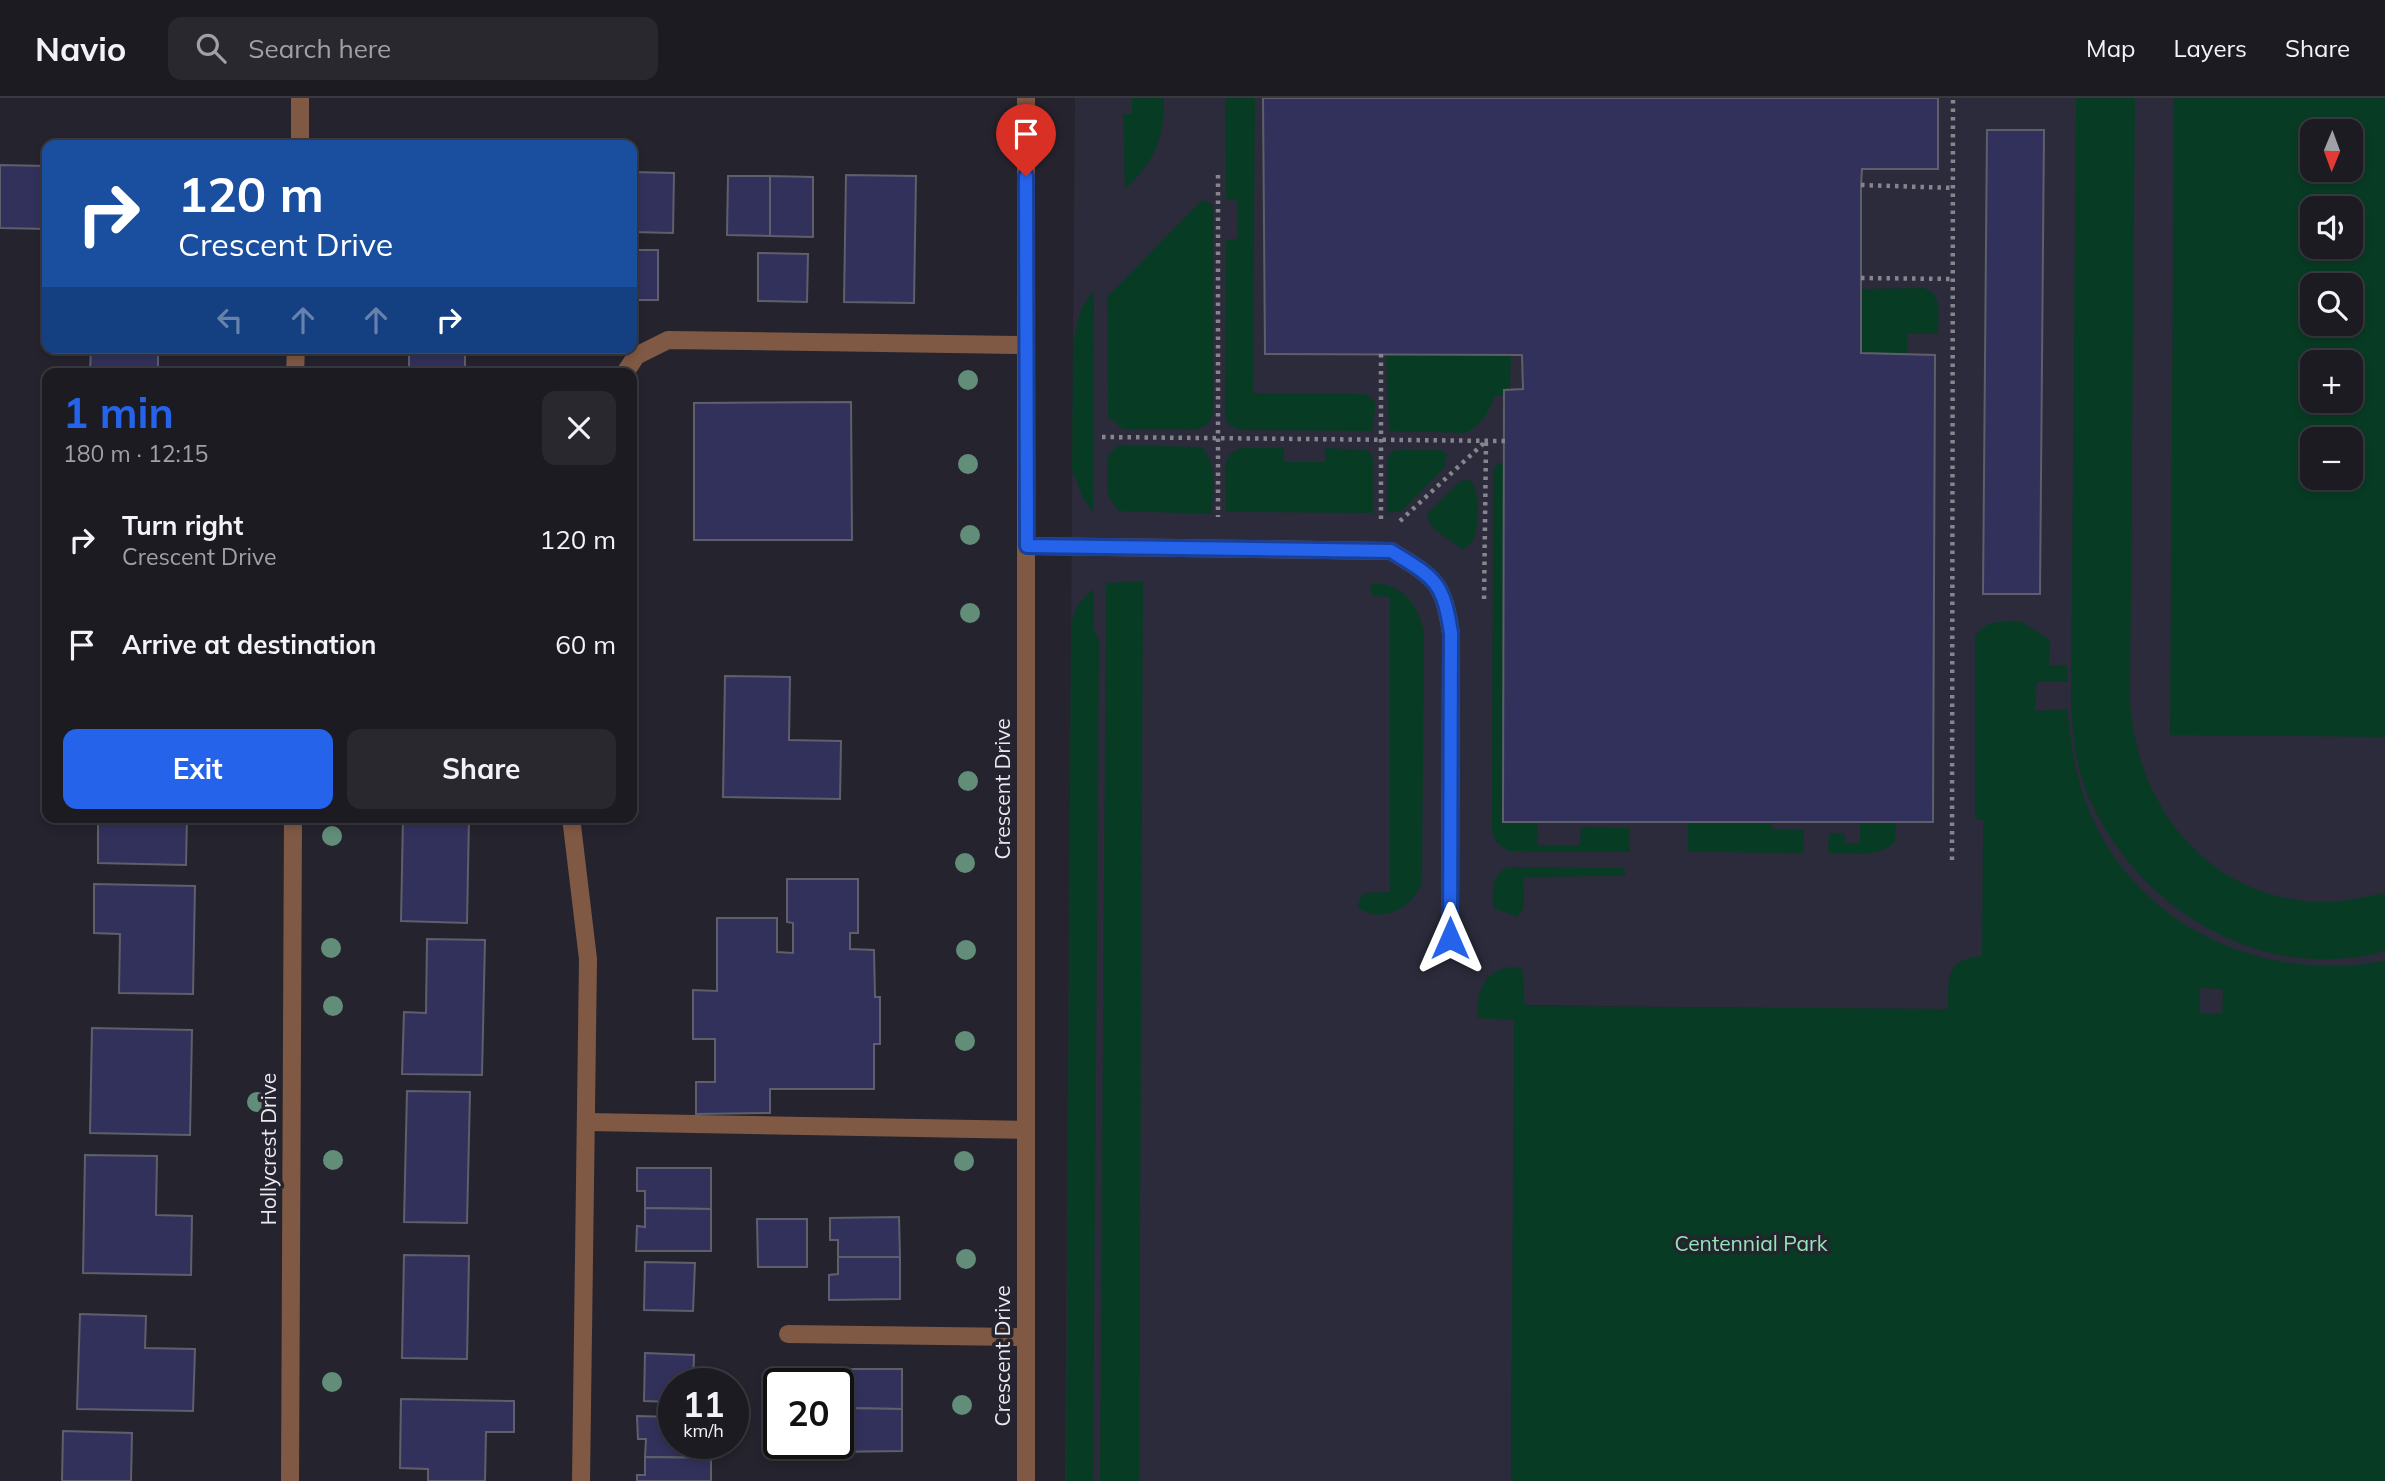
<!DOCTYPE html>
<meta charset="utf-8">
<style>
body{margin:0;font-family:Mulish,sans-serif;background:#29282f;color:#f1f3f6;height:100vh;display:flex;flex-direction:column;font-size:26px;white-space:nowrap}
*{box-sizing:border-box;margin:0}
p{font-size:23px;color:#a0a1a5}
.icon{flex:none;width:38px;height:38px;fill:none;stroke:currentColor;stroke-width:2;stroke-linecap:round;stroke-linejoin:round}
.map{position:relative;flex:1;overflow:hidden}
.side{position:absolute;left:42px;top:270px;width:595px;height:455px;display:flex;flex-direction:column;background:#1c1b22;border-radius:14px;box-shadow:0 4px 10px #0003,0 0 0 2px #3a3940}
.side>*{flex:none}
.guide{position:absolute;left:42px;top:42px;width:595px;height:214px;border-radius:14px;box-shadow:0 4px 10px #0003,0 0 0 2px #3a3940;background:#1a4fa0;color:#fff;overflow:hidden}
.needle{width:46px;rotate:181deg}
.controls{position:absolute;left:2300px;top:21px;display:grid;gap:14px}
.controls a{display:grid;place-items:center;width:63px;height:63px;border-radius:14px;background:#1c1b22;box-shadow:0 4px 10px #0003,0 0 0 2px #3a3940;font-size:35px}
.speed{position:absolute;left:658px;top:1270px;display:flex;gap:14px;font-size:35px;font-weight:700;text-align:center}
.speed>*{display:grid;place-content:center;width:91px;height:91px;border-radius:50%;background:#1c1b22;box-shadow:0 4px 10px #0003,0 0 0 2px #3a3940;line-height:1}
.speed small{font-size:18px;font-weight:400}
.speed .limit{border:4px solid #111;border-radius:10px;background:#fff;color:#111}
.pin{position:absolute;display:grid;place-items:center;width:60px;height:60px;color:#fff;margin:-72px -30px;border-radius:50% 50% 50% 0;rotate:-45deg;box-shadow:0 0 7px #0007}
.pin .icon{rotate:45deg}
.me{position:absolute;width:77px;margin:-38px;rotate:0deg;stroke-linejoin:round;filter:drop-shadow(0 0 5px #0008)}
.turn{display:flex;align-items:center;gap:24px;height:147px;padding:0 21px;font-size:32px}
.turn .icon{width:91px;height:91px;stroke-width:2.5}
.turn b{display:block;font-size:49px;line-height:60px}
.lanes{display:flex;align-items:center;height:66px;padding:0 21px;background:#0003;justify-content:center;gap:35px;direction:ltr}
.lanes .off{opacity:.35}
.round{display:grid;place-items:center;flex:none;width:74px;height:74px;border-radius:14px;background:#29282f}
.summary{display:flex;align-items:center;justify-content:space-between;height:119px;padding:0 21px}
h1{font-size:42px;font-weight:700;line-height:52px;color:#2563eb}
.action{display:flex;gap:14px;margin-top:auto;padding:14px 21px}
.action a{flex:1;height:80px;border-radius:14px;background:#2563eb;color:#fff;font-size:28px;font-weight:700;line-height:80px;text-align:center}
.action a+a{background:#29282f;color:#f1f3f6}
ul{padding:0;list-style:none}
li{display:flex;align-items:center;gap:21px;height:105px;padding:0 21px}
li div{flex:1}
li b{display:block;font-size:26px}
li em{font-style:normal}
header{display:flex;align-items:center;gap:42px;box-sizing:border-box;height:98px;padding:0 35px;background:#1c1b22;border-bottom:2px solid #3a3940}
header strong{font-size:33px}
nav{display:flex;gap:38px;margin-inline-start:auto;font-size:24px}
.search{width:490px;height:63px;background:#29282f;display:flex;align-items:center;gap:18px;box-sizing:border-box;padding:0 24px;border-radius:14px;color:#a0a1a5;font-size:26px}
.map>svg:first-child{display:block}
.built{fill:#2c2b3b;fill-rule:evenodd}
.green{fill:#083b24;fill-rule:evenodd}
.building{fill:#32315c;stroke:#5e5f6b;stroke-width:2}
.lines{fill:none;stroke-linecap:round;stroke-linejoin:round}
.path{stroke:#86858d;stroke-width:4.5;stroke-dasharray:3.5 5;stroke-linecap:butt}
.lane{stroke:#805944;stroke-width:18}
.street{stroke:#805944;stroke-width:18}
.tree{fill:#628e79}
.route-casing{stroke:#184099;stroke-width:18}
.route{stroke:#2563eb;stroke-width:12}
.labels{text-anchor:middle;stroke-width:7;stroke-linejoin:round;paint-order:stroke}
.street-label{font-size:21px;fill:#eae9f0;stroke:#25242e}
.park-label{font-size:21px;fill:#93e5b7;stroke:#25242e}
</style>
<header>
<strong>Navio</strong>
<div class="search"><svg class="icon" aria-label="search" viewBox="0 0 24 24"><circle cx="10" cy="10" r="6"/><path d="M15 15l6 6"/></svg>Search here</div>
<nav><a>Map</a><a>Layers</a><a>Share</a></nav>
</header>
<div class="map">
<svg width="2385" height="1383" viewBox="0 0 2385 1383">
<rect width="100%" height="100%" fill="#25242e"/>
<!-- built -->
<path class="built" d="M1075,0H2385V918L1515,907L1511,1383H1065ZM2312,33H2350V72H2312ZM2312,110H2350V149H2312ZM2312,187H2350V226H2312ZM2312,264H2350V303H2312ZM2312,341H2350V380H2312Z"/>
<!-- green -->
<g class="green">
<path d="M1132,0H1164C1164,44 1155,61 1125,92L1123,16H1132Z"/>
<path d="M1225,0H1255L1253,295L1366,296L1376,305L1372,333L1238,332L1228,326L1225,318L1226,142L1237,141L1238,102L1226,101Z"/>
<path d="M2076,0H2135L2130,604C2137,710 2209,801 2321,804C2342,804 2365,799 2385,795V853C2260,888 2135,809 2087,695C2075,667 2073,636 2071,606Z"/>
<path d="M2174,0H2385V639L2170,637ZM2312,33H2350V72H2312ZM2312,110H2350V149H2312ZM2312,187H2350V226H2312ZM2312,264H2350V303H2312ZM2312,341H2350V380H2312Z"/>
<path d="M1202,102L1212,106L1213,114V317L1207,327L1197,332L1123,331L1108,319L1107,199Z"/>
<path d="M1923,190C1944,196 1938,218 1938,236H1907V256L1861,255V191Z"/>
<path d="M1094,192L1093,414L1084,402L1072,372L1073,243L1081,211Z"/>
<path d="M1511,255L1510,291L1504,292V298H1495L1485,319L1476,329L1465,335L1389,333L1386,256Z"/>
<path d="M1118,347L1201,349C1219,363 1212,395 1212,416L1119,413L1107,397V359Z"/>
<path d="M1241,350H1284V364H1325V350L1368,352L1373,360V415L1226,414L1225,367L1230,356Z"/>
<path d="M1395,352H1441L1447,356L1444,370L1402,413L1387,415V359Z"/>
<path d="M1505,364L1503,724H1537L1538,747L1580,748L1581,729L1629,730L1630,754L1508,753L1496,744L1492,734L1493,373L1497,366Z"/>
<path d="M1469,382C1481,389 1479,428 1474,440C1472,446 1467,448 1463,452C1452,442 1426,431 1427,416L1460,383Z"/>
<path d="M1143,483L1139,1383H1100L1106,485Z"/>
<path d="M1375,485C1405,488 1417,506 1424,533L1422,786C1410,811 1383,827 1357,809L1363,795L1390,794V499L1372,498L1370,488Z"/>
<path d="M1094,491V531L1099,542L1093,1383H1066L1071,528C1074,511 1080,502 1094,491Z"/>
<path d="M2020,523L2050,542L2049,567H2067L2068,584H2037L2035,613L2067,611C2071,645 2075,678 2088,710C2136,829 2263,886 2385,863V1383H1511L1514,922L1478,920C1474,891 1489,864 1522,870L1525,908L1948,911C1949,879 1944,862 1982,858L1983,722L1975,721V539C1986,521 2000,524 2020,523ZM2200,890L2223,891L2222,916H2200Z"/>
<path d="M1688,724H1772V731L1804,732L1803,755L1688,754Z"/>
<path d="M1860,724H1896L1895,744C1878,761 1851,755 1828,755L1829,735H1844L1845,745L1860,746Z"/>
<path d="M1508,769L1623,770L1626,778L1523,779L1524,809L1517,819L1493,810C1493,791 1490,778 1508,769Z"/>
</g>
<!-- building -->
<g class="building">
<path d="M1263,0H1938V71H1862L1861,87V255L1935,257L1933,724H1503L1504,292L1523,291L1522,257L1265,256Z"/>
<path d="M1987,32H2044L2040,496H1983Z"/>
<path d="M0,67L47,68V131L0,130Z"/>
<path d="M632,74L674,75L673,135L632,134Z"/>
<path d="M846,77L916,78L914,205L844,204Z"/>
<path d="M728,78H770V138L727,137Z"/>
<path d="M770,78L813,79V139L770,138Z"/>
<rect x="632" y="152" width="26" height="50"/>
<path d="M758,155L808,156L807,204L758,203Z"/>
<path d="M91,250H158V275H90Z"/>
<rect x="409" y="250" width="56" height="25"/>
<path d="M851,304L852,442H694V305Z"/>
<path d="M725,578L790,579L789,642L841,643L840,701L723,699Z"/>
<path d="M98,719H187L186,767L98,765Z"/>
<path d="M403,719H469L467,825L401,823Z"/>
<path d="M787,781H858V835H850V851L874,852L875,899H880V946H874V991H770V1015L696,1016V984H715V941H693V892L717,893V820H777V854L793,855V825L787,824Z"/>
<path d="M94,786L195,788L193,896L119,895L120,836L94,835Z"/>
<path d="M427,841L485,842L482,977L402,976L404,914L426,915Z"/>
<path d="M92,930L192,932L190,1037L90,1035Z"/>
<path d="M407,993L470,994L467,1125L404,1124Z"/>
<path d="M85,1057L157,1058L156,1117L192,1118L191,1177L83,1175Z"/>
<path d="M637,1070H711V1111L645,1110V1093H637Z"/>
<path d="M645,1110L711,1111V1153H636L637,1128L645,1129Z"/>
<path d="M899,1119L900,1159H838V1142H830V1120Z"/>
<path d="M757,1121H807V1169H758Z"/>
<path d="M404,1157L469,1158L467,1261L402,1260Z"/>
<path d="M838,1159H900V1201L829,1202V1177L838,1176Z"/>
<path d="M645,1164L695,1165L693,1213L644,1212Z"/>
<path d="M80,1216L146,1218L145,1250L195,1251L193,1313L77,1311Z"/>
<path d="M645,1255L694,1257L693,1286H674V1304L644,1303Z"/>
<path d="M832,1271H902V1311L840,1310V1294L838,1286H832Z"/>
<path d="M401,1301L514,1303V1334H486L485,1383H428V1371L400,1370Z"/>
<path d="M763,1301H779V1346H812V1349L763,1350Z"/>
<path d="M840,1310L902,1311V1353L830,1354L831,1346H838Z"/>
<path d="M637,1318L674,1319V1346H712L711,1360L645,1359L646,1341H638Z"/>
<path d="M63,1333L132,1335L131,1383H62Z"/>
<path d="M645,1359L711,1360V1383H637V1377H645Z"/>
</g>
<g class="lines">
<!-- path -->
<g class="path">
<path d="M1218,77V419"/>
<path d="M1861,87L1954,90"/>
<path d="M1861,180L1953,181"/>
<path d="M1381,256V423"/>
<path d="M1102,339L1505,343"/>
<path d="M1400,423L1486,343L1484,506"/>
<path d="M1952,762L1953,0"/>
</g>
<!-- lane -->
<g class="lane">
<path d="M625,275L636,258L668,242L1026,247"/>
<path d="M1027,448L1391,453C1435,480 1443,483 1451,535L1450,840"/>
<path d="M571,719L588,861L581,1383"/>
<path d="M587,1024L1026,1032"/>
<path d="M788,1236L1026,1239"/>
</g>
<!-- street -->
<g class="street">
<path d="M300,47V0"/>
<path d="M295,275L296,250"/>
<path d="M290,1383L293,719"/>
<path d="M1026,1383V0"/>
</g>
</g>
<!-- trees -->
<g class="tree">
<circle cx="968" cy="282" r="10"/>
<circle cx="968" cy="366" r="10"/>
<circle cx="970" cy="437" r="10"/>
<circle cx="970" cy="515" r="10"/>
<circle cx="968" cy="683" r="10"/>
<circle cx="332" cy="738" r="10"/>
<circle cx="965" cy="765" r="10"/>
<circle cx="331" cy="850" r="10"/>
<circle cx="966" cy="852" r="10"/>
<circle cx="333" cy="908" r="10"/>
<circle cx="965" cy="943" r="10"/>
<circle cx="257" cy="1004" r="10"/>
<circle cx="333" cy="1062" r="10"/>
<circle cx="964" cy="1063" r="10"/>
<circle cx="966" cy="1161" r="10"/>
<circle cx="332" cy="1284" r="10"/>
<circle cx="962" cy="1307" r="10"/>
</g>
<g class="lines">
<defs>
<path id="route" d="M1026,78L1027,448L1391,453C1435,480 1443,483 1451,535L1450,840"/>
</defs>
<!-- route casing -->
<use href="#route" class="route-casing"/>
<!-- route -->
<use href="#route" class="route"/>
</g>
<g class="labels">
<!-- street labels -->
<g class="street-label">
<text transform="translate(1003 691) rotate(-90)" y="7">Crescent Drive</text>
<text transform="translate(269 1051) rotate(-90)" y="7">Hollycrest Drive</text>
<text transform="translate(1003 1258) rotate(-90)" y="7">Crescent Drive</text>
</g>
<!-- park labels -->
<g class="park-label">
<text x="1751" y="1153">Centennial Park</text>
</g>
</g>
</svg>
<div class="controls">
<a><svg class="needle" viewBox="-14 -14 28 28"><path d="M0-13l5 13h-10z" fill="#e53935"/><path d="M0 13l5-13h-10z" fill="#a0a1a5"/></svg></a>
<a><svg class="icon" aria-label="sound" viewBox="0 0 24 24"><path d="M4 9h4l5-4v14l-5-4H4zM17 9q2 3 0 6"/></svg></a>
<a><svg class="icon" aria-label="search" viewBox="0 0 24 24"><circle cx="10" cy="10" r="6"/><path d="M15 15l6 6"/></svg></a>
<a>+</a>
<a>−</a>
</div>
<div class="speed"><div>11<small>km/h</small></div><div class="limit">20</div></div>
<div class="pin" style="left:1026px;top:78px;background:#d93025"><svg class="icon" aria-label="arrive" viewBox="0 0 24 24"><path d="M6 21V4h12l-3 4 3 4H6"/></svg></div>
<svg class="me" style="left:1450px;top:840px" viewBox="-20 -20 40 40"><path d="M0-17L14 15 0 8-14 15z" fill="#2563eb" stroke="#fff" stroke-width="4"/></svg>
<div class="guide">
<div class="turn"><svg class="icon" aria-label="right" viewBox="0 0 24 24"><path d="M7 20v-9h11M14 6l5 5-5 5"/></svg><div><b>120 m</b>Crescent Drive</div></div>
<div class="lanes"><svg class="icon off" aria-label="left" viewBox="0 0 24 24"><path d="M17 20v-9H6M10 6l-5 5 5 5"/></svg><svg class="icon off" aria-label="ahead" viewBox="0 0 24 24"><path d="M12 20V5M6 11l6-6 6 6"/></svg><svg class="icon off" aria-label="ahead" viewBox="0 0 24 24"><path d="M12 20V5M6 11l6-6 6 6"/></svg><svg class="icon" aria-label="right" viewBox="0 0 24 24"><path d="M7 20v-9h11M14 6l5 5-5 5"/></svg></div>
</div>
<section class="side">
<div class="summary"><div><h1>1 min</h1><p>180 m · 12:15</p></div><a class="round"><svg class="icon" aria-label="close" viewBox="0 0 24 24"><path d="M6 6l12 12M18 6L6 18"/></svg></a></div>
<ul>
<li><svg class="icon" aria-label="right" viewBox="0 0 24 24"><path d="M7 20v-9h11M14 6l5 5-5 5"/></svg><div><b>Turn right</b><p>Crescent Drive</p></div><em>120 m</em></li>
<li><svg class="icon" aria-label="arrive" viewBox="0 0 24 24"><path d="M6 21V4h12l-3 4 3 4H6"/></svg><div><b>Arrive at destination</b></div><em>60 m</em></li>
</ul>
<div class="action"><a>Exit</a><a>Share</a></div>
</section>
</div>
